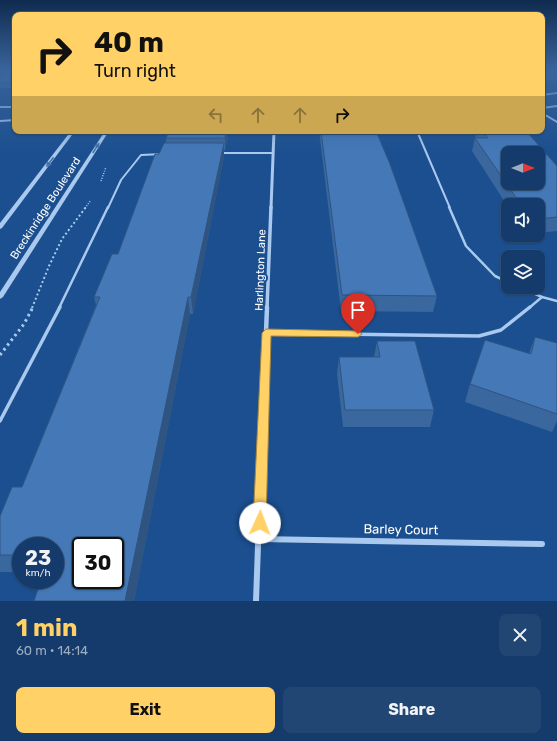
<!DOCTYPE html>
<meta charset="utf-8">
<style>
body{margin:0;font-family:Rubik,sans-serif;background:#214673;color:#f1f3f6;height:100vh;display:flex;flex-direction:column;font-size:15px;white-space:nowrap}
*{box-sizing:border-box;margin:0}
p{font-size:13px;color:#9dadc1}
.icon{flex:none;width:22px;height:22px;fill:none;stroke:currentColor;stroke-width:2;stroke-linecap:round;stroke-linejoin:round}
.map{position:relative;height:601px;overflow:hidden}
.panel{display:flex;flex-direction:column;background:#143b6b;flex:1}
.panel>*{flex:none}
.hud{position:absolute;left:12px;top:12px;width:533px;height:122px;border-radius:8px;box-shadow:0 1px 3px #0004,0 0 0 1px #33557e;background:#ffd166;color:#111;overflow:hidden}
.needle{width:26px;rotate:90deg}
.controls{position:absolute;left:501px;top:146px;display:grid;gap:8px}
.controls a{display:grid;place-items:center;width:44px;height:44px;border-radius:8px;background:#143b6b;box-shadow:0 1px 3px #0004,0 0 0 1px #33557e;font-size:20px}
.speed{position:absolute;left:12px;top:537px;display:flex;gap:8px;font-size:20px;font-weight:700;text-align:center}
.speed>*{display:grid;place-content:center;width:52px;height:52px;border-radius:50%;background:#143b6b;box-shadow:0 1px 3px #0004,0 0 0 1px #33557e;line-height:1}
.speed small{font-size:10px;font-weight:400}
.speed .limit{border:2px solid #111;border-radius:6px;background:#fff;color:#111}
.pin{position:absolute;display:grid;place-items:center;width:34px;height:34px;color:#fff;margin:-41px -17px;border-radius:50% 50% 50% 0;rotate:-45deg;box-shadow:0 0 4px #0007}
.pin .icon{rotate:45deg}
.me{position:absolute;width:44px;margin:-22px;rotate:2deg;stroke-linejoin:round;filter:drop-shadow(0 0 3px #0008)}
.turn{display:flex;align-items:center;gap:14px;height:84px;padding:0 16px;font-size:18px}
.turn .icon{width:52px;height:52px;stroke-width:2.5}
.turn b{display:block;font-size:28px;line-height:34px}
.lanes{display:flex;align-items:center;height:38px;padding:0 16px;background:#0003;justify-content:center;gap:20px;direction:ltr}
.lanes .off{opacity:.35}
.round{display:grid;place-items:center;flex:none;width:42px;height:42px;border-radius:8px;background:#214673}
.overview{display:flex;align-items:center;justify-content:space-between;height:68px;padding:0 16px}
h1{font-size:24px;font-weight:700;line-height:30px;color:#ffd166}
.button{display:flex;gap:8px;margin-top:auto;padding:8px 16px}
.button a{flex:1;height:46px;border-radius:8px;background:#ffd166;color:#111;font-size:16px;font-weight:700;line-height:46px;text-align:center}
.button a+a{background:#214673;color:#f1f3f6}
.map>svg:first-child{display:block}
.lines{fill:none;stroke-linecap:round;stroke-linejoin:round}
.path-far2{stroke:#a9c9ee;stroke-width:1.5;stroke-dasharray:1 1.5;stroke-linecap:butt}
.path-far1{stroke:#a9c9ee;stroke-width:2;stroke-dasharray:2 2.5;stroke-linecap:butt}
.path{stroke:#a9c9ee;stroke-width:3;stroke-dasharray:2.5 3.5;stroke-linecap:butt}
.service-far2{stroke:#a9c9ee;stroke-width:2}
.service-far1{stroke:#a9c9ee;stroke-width:2.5}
.service{stroke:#a9c9ee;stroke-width:3.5}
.minor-far4{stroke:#a9c9ee;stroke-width:2}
.minor-far3{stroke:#a9c9ee;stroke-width:3}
.minor-far2{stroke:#a9c9ee;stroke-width:3.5}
.minor-far1{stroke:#a9c9ee;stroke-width:4.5}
.minor{stroke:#a9c9ee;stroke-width:6}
.tertiary{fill:#a9c9ee;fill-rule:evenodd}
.wall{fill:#3a679d}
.shaded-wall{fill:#305480}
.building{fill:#4478b7;stroke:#305480;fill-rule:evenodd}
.oneway{fill:#4674ac}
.route{fill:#ffd166;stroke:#a68842}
.labels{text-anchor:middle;stroke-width:4;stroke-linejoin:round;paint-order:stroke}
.street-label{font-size:11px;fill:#fff;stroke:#1b4f8f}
.near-street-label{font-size:13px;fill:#fff;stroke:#1b4f8f}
</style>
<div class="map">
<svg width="557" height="601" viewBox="0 0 557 601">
<rect width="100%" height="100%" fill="#1b4f8f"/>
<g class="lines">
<!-- path-far2 -->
<g class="path-far2">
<path d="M101,181L106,167"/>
<path d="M85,208L91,200"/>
</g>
<!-- path-far1 -->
<path class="path-far1" d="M32,308L49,266L62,239L86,207"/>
<!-- path -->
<path class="path" d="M0,355L24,324L33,307"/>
<!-- service-far2 -->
<g class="service-far2">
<path d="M417,131L450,208"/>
<path d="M221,153H273"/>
<path d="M108,208L121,180L141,155L163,154"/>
</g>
<!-- service-far1 -->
<g class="service-far1">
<path d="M449,207L466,246L495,276L508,282"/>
<path d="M520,287L542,297L557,301"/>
<path d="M59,308L108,207"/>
<path d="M529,308L542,297"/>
</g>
<!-- service -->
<g class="service">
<path d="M266,333L479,336L501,330L530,307"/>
<path d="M0,421L60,307"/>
</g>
<!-- minor-far4 -->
<path class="minor-far4" d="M542,113L557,122"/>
<!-- minor-far3 -->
<path class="minor-far3" d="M271,208L274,131"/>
<!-- minor-far2 -->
<path class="minor-far2" d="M267,308L271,207"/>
<!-- minor-far1 -->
<path class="minor-far1" d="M262,436L267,307"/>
<!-- minor -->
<g class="minor">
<path d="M259,539L542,544"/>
<path d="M256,601L262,435"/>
</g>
<!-- tertiary -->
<g class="tertiary">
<path d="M557,92V94L542,96V94Z"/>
<path d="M557,105V107L542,109V107Z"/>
<rect x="0" y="106" width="15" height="2"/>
<path d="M15,119V121L0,122V120Z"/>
<path d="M71,131H75L2,228L0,229V223Z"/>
<path d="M105,131H109L3,297L0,299V292Z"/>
</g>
</g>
<!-- wall -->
<g class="wall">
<rect x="0" y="69" width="15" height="19"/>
<rect x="542" y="69" width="15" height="11"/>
<path d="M229,131L225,150L224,151V156L193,314H190L134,601H34L55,546H21V572H0V516L22,487L96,305L94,297L118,254L159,154L166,143V138Z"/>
<path d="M319,131H376L437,296L433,312L341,311Z"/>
<path d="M476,131H526L557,166V231L538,233V205H508V207L472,151L475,138H476H475Z"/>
<path d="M535,337L557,343V421L552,432L465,402L470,384L529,353Z"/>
<path d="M377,341L434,410L430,427H343L337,374L339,357H374Z"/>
</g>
<!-- shaded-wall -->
<g class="shaded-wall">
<path d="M226,131H229L225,150V138Z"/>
<path d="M224,143V156L193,314L191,297Z"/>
<path d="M188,297L190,314L134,601H125Z"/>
</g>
<!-- building -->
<g class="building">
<rect x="0" y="69" width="15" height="14"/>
<path d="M169,131H226L225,138H166Z"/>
<path d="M321,131H376L390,164L437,296L342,295Z"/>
<path d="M482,131H526L557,166V217L539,219L538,218V205H523L517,199L475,138H488ZM508,153H538V183H508Z"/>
<path d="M164,143H224L191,297H188L125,601H34L41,580H55V546H21V555H0V516L12,487H22L100,297H94L112,254H118L155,154H159ZM81,546H115V580H81Z"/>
<path d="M535,337L557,343V414L470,384L485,340L531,354Z"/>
<path d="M377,341H415L434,410H345L339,357H380Z"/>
</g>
<!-- one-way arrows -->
<defs><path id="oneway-solid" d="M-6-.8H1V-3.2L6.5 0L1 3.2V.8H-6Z"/></defs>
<g class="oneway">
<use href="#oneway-solid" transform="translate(96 148) rotate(-57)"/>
<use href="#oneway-solid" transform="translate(50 162) rotate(127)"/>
</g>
<!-- sky -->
<linearGradient id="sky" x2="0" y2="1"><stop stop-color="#0f2b4f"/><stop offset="0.45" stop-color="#39639b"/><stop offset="1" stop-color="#39639b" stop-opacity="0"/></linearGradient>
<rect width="557" height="153" fill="url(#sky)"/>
<!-- route -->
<path class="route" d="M266,329L358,331L362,334L358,337L271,336L266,523L264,528L260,530L255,528L253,523L262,333Z"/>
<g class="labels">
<!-- street labels -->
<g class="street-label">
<text transform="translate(45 208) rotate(-57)" y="4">Breckinridge Boulevard</text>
<text transform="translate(260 270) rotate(-88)" y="4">Harlington Lane</text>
</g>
<!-- near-street labels -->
<g class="near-street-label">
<text transform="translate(401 529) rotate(1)" y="5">Barley Court</text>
</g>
</g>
</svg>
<div class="controls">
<a><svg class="needle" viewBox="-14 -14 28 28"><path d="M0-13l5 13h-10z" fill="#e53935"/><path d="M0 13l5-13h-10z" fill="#9dadc1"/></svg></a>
<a><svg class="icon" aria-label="sound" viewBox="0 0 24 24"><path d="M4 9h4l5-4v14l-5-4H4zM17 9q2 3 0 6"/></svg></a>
<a><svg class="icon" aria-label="layers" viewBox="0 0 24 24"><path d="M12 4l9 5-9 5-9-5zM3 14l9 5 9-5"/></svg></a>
</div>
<div class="speed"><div>23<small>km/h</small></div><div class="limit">30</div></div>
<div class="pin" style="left:358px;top:334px;background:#d93025"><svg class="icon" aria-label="arrive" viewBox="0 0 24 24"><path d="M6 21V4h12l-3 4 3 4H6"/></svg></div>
<svg class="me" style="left:260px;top:523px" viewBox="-20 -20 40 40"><circle r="19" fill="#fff"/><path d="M0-13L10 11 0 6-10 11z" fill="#ffd166"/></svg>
<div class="hud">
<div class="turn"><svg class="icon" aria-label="right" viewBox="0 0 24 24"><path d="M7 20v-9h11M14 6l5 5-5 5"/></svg><div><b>40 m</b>Turn right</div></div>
<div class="lanes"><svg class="icon off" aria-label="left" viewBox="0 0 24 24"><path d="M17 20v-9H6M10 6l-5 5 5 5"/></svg><svg class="icon off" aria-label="ahead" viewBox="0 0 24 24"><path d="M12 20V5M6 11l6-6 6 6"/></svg><svg class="icon off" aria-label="ahead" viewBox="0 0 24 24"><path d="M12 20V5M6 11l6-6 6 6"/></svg><svg class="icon" aria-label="right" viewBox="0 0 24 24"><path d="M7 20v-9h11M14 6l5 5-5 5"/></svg></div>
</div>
</div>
<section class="panel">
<div class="overview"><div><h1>1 min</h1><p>60 m · 14:14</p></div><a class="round"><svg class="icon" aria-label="close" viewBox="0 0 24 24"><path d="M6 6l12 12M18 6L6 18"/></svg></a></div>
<div class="button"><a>Exit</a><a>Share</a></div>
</section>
